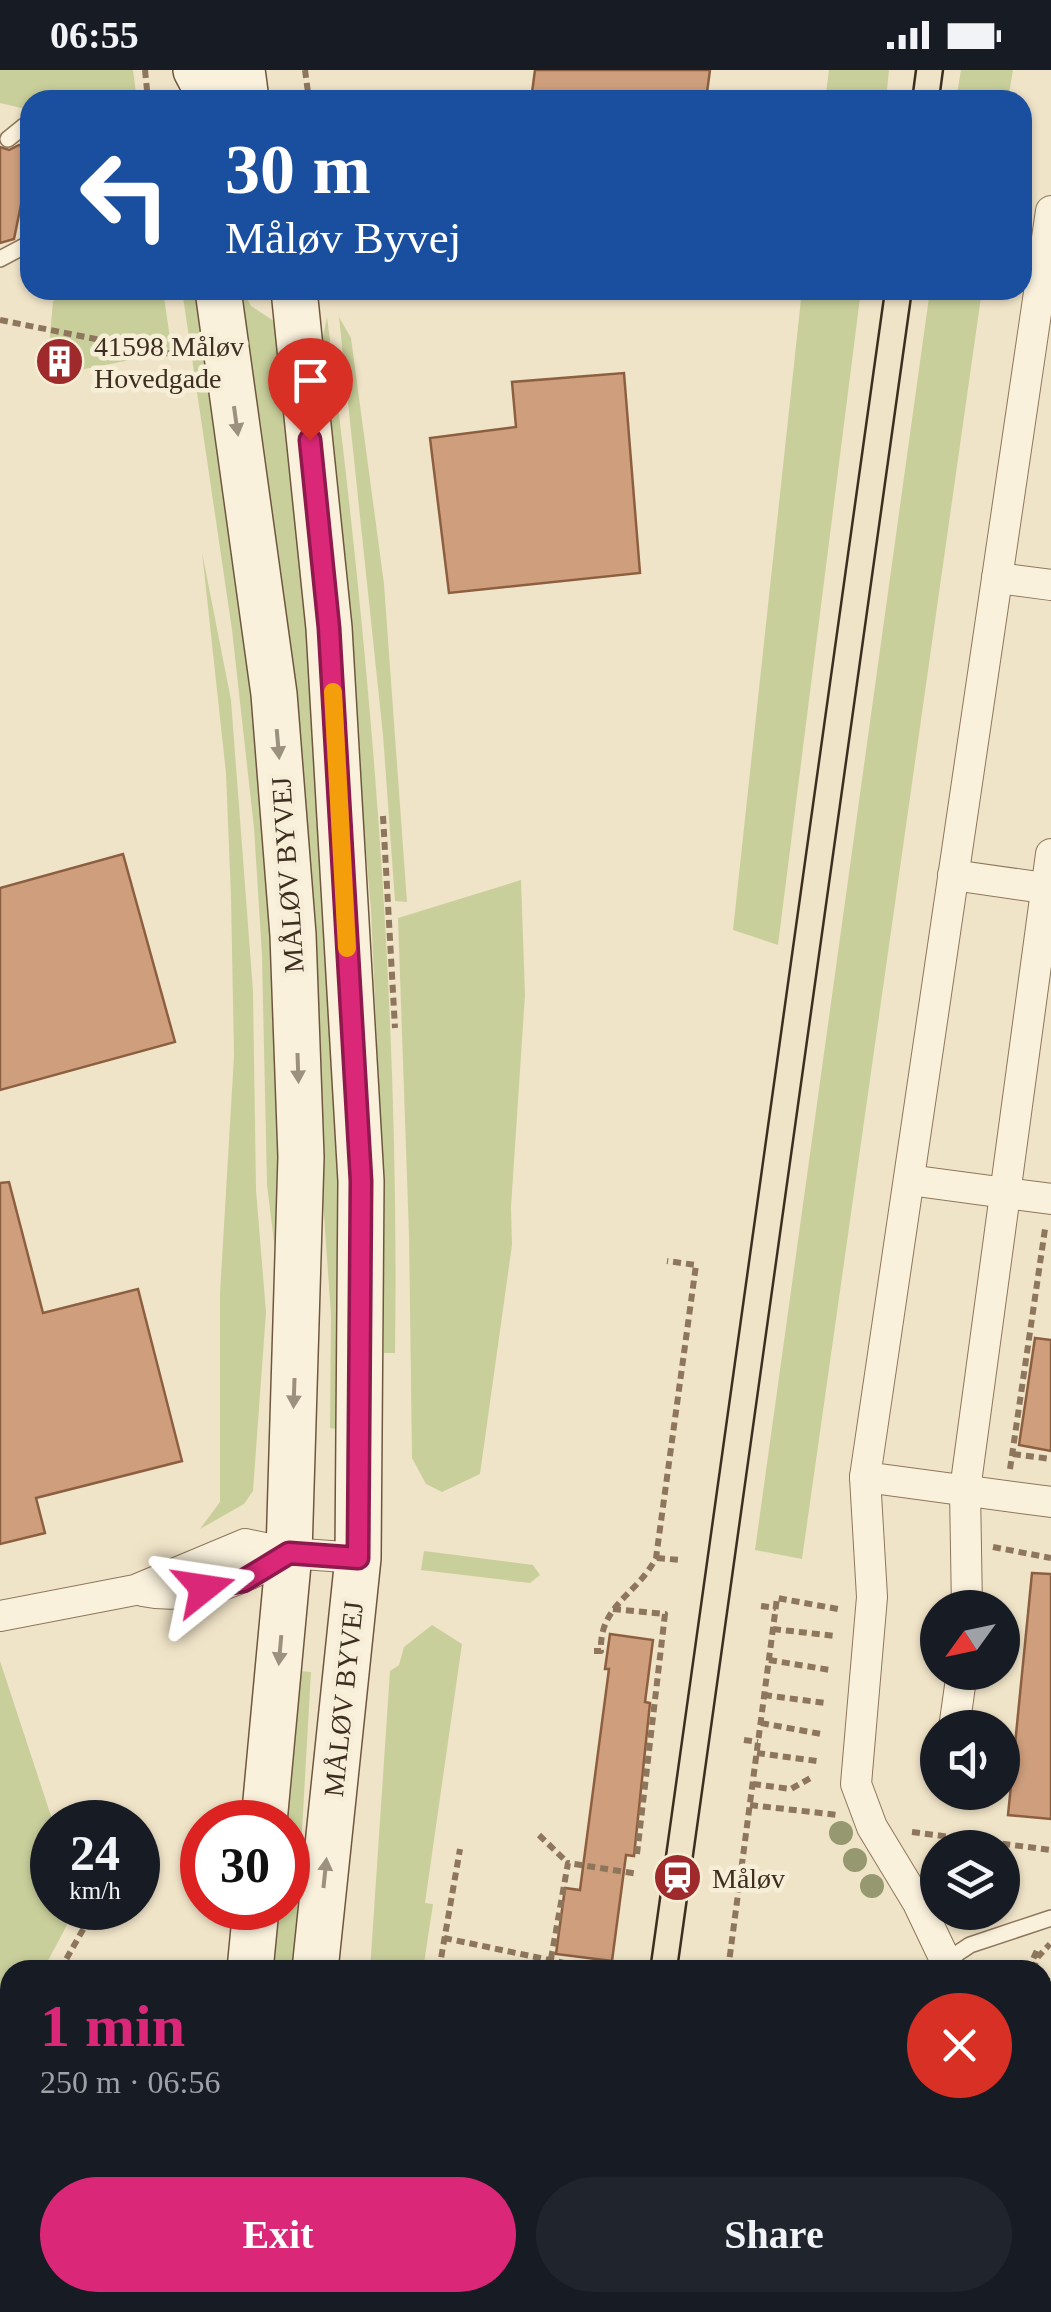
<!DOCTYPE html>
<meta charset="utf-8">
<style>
body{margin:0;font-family:Georgia,serif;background:#20242c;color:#f1f3f6;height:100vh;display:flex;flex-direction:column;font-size:38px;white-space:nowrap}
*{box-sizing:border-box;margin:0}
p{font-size:32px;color:#9ea1a6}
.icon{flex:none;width:55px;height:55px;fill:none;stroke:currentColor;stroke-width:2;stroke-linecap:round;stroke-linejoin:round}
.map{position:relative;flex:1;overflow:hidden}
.side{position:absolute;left:0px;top:1890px;width:1052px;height:352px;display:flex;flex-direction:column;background:#171b24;border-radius:30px 30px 0 0;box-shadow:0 2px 8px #0004}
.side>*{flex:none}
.banner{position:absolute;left:20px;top:20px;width:1012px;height:210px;border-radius:30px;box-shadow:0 2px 8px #0004;background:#1a4fa0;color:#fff;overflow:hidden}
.needle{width:65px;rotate:237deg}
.tools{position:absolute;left:920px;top:1520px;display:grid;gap:20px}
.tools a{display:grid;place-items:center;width:100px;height:100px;border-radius:50%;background:#171b24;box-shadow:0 2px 8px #0004;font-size:50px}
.speed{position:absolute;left:30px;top:1730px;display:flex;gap:20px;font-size:50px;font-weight:700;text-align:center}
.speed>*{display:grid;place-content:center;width:130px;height:130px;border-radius:50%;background:#171b24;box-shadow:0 2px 8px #0004;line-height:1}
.speed small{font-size:25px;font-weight:400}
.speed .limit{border:15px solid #d22;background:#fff;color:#111}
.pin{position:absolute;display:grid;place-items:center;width:85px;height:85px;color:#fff;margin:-102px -42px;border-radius:50% 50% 50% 0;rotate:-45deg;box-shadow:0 0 10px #0007}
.pin .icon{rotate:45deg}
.me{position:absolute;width:110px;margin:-55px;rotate:75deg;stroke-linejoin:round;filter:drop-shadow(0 0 8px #0008)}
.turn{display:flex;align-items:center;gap:35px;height:210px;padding:0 40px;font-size:45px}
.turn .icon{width:130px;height:130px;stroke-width:2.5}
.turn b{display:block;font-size:70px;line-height:85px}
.round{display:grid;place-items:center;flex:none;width:105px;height:105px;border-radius:52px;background:#20242c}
.head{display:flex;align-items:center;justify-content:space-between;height:170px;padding:0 40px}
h1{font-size:60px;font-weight:700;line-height:75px;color:#db2777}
.cta{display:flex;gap:20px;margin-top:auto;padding:20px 40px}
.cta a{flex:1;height:115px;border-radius:60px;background:#db2777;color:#fff;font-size:40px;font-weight:700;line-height:115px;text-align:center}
.cta a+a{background:#20242c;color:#f1f3f6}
.status{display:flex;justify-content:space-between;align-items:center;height:70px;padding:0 50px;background:#171b24;direction:ltr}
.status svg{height:28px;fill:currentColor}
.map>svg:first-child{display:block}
.green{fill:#c9cf9b}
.building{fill:#cf9f7d;stroke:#8d5f41;stroke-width:2.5}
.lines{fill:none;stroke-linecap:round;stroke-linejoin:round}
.service-casing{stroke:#8d765c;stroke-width:18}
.minor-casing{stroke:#8d765c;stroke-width:32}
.secondary-casing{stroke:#6f573f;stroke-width:48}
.path{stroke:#8d765c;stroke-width:6;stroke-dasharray:8 5;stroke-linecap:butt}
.service{stroke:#faf1dc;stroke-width:15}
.minor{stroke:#faf1dc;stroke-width:30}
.secondary{stroke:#faf1dc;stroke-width:45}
.tram{stroke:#3d2e20;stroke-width:2.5}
.tree{fill:#96986f}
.oneway{fill:#9c907e}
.route-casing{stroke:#8e194d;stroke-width:25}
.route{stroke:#db2777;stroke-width:18}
.slow{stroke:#f59e0b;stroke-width:18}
.labels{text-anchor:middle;stroke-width:9;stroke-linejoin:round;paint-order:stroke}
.poi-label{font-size:28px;fill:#3d2e20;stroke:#f7eed8;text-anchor:start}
.street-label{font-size:28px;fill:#3d2e20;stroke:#f7eed8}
</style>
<div class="status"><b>06:55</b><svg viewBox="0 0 49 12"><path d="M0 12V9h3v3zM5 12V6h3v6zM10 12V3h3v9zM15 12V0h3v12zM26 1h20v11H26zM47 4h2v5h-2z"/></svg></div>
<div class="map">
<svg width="1051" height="2242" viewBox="0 0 1051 2242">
<rect width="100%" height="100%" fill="#f0e4c8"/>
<!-- green -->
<g class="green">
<path d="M0,0H133L137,30H30V40L0,33Z"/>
<path d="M829,0H889L886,30H825Z"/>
<path d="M961,0H1013L1008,30H956Z"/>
<path d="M61,220H163L172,282L74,301L71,285L48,286L53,232Z"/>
<path d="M182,220H195C217,370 243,521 259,672C277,846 280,1021 277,1196L267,1115L262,885L254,758L232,560Z"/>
<path d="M237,220H242L251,236L277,253L308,555L341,1089V1360L330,1358L331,1245L322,1117L310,797L302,698Z"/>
<path d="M802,220H861L778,875L733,860Z"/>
<path d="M930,220H982L802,1489L755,1480Z"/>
<path d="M327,247C371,590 400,937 395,1283H384V1134L371,840L322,271Z"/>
<path d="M339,247L351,268L384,514L407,832L395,831L383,665Z"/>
<path d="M202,482L231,630L253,921L256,1120L266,1242L253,1421L244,1434L200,1459L220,1432V1223L234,986L231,827L226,703Z"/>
<path d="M521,810L525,925L511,1137L512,1175L480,1404L442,1422L426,1414L412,1388L409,1165L398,848Z"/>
<path d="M424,1481L533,1495L540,1505L530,1513L421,1500Z"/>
<path d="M432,1555L462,1574L425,1833L433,1834L423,1900H370L390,1601L399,1595L404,1577Z"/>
<path d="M0,1591L53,1752L52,1778L46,1780L52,1803V1838H62L67,1855L43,1900H10V1943L0,1946Z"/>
<path d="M300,1601L311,1602L295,1884L293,1900H274L279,1838H288L286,1752Z"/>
<path d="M10,2190V2232L156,2233V2242H0V2193Z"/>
</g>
<!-- building -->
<g class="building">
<path d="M535,0H710L706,30H531Z"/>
<path d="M19,75L30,77V127L23,125L14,169L0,173V77L9,80Z"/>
<path d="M624,303L640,503L449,523L430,368L516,357L512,312Z"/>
<path d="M123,784L175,972L0,1020V818Z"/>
<path d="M9,1112L43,1243L138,1219L182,1391L36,1428L45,1463L0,1474V1113Z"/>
<path d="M1035,1268L1051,1270V1381L1019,1375Z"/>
<path d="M1032,1503L1051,1504V1749L1008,1745Z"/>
<path d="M610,1564L653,1570L645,1632L650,1633L634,1786L626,1785L612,1891L556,1884L565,1818L580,1820L609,1599H605Z"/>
</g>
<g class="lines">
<defs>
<g id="service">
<path d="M8,69L24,56L30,58"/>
<path d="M0,189L30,173"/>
<path d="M946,1891L970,1875L1051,1848"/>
</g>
<g id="minor">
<path d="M997,508L1051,515"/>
<path d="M953,805L1051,819"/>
<path d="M909,1110L1051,1129"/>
<path d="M865,1407L1051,1432"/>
<path d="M143,1521C195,1532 246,1509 289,1483"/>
<path d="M967,1538L965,1420L1051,784"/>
<path d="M0,1546L135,1520L245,1474L289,1483L358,1488"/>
<path d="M954,1658L962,1602"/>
<path d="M950,1900L918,1833L872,1757L856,1714L872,1527L865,1407L1051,141"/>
<path d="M0,2156L10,2153"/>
<path d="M786,2242L787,2232"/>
<path d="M882,2242L883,2232"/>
</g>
<g id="secondary">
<path d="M196,0L212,30"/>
<path d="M242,0L246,30"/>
<path d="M218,220L274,624L293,865L301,1087L289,1483L264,1752"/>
<path d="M294,220L329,558L361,1111L358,1488L315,1900"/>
<path d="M250,1900L256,1838"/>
<path d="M218,2242L219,2232"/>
<path d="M282,2242V2232"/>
</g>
</defs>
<!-- service casing -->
<use href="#service" class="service-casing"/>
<!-- minor casing -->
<use href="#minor" class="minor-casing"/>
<!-- secondary casing -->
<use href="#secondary" class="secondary-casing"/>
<!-- path -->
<g class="path">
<path d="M145,0L148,30"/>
<path d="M305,0L309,30"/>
<path d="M0,250L186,287"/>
<path d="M383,746L395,958"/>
<path d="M1013,1384L1051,1389"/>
<path d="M1010,1399L1045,1159"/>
<path d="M993,1477L1051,1488"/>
<path d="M657,1488L680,1490"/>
<path d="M761,1536L776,1538"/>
<path d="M613,1539L665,1544L637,1784"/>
<path d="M773,1559L835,1566"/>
<path d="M594,1581H601C599,1535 637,1525 656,1488L696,1195L667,1191"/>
<path d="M769,1590L830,1600"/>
<path d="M764,1625L825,1633"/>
<path d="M761,1653L821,1664"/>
<path d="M744,1670L758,1672"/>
<path d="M757,1683L817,1691"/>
<path d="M753,1714L791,1719L814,1706"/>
<path d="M750,1735L838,1745"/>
<path d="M912,1762L1051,1780"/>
<path d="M539,1765L568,1793"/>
<path d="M444,1868L598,1900"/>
<path d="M551,1889L568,1793L638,1804"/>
<path d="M60,1900L89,1849L85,1838"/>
<path d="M439,1900L460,1779"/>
<path d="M728,1900L777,1528L838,1539"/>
<path d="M1028,1900L1038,1878"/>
<path d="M1033,1900L1038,1887L1050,1874"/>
<path d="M1042,1910L1051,1911"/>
<path d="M1042,1930L1051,1942"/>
<path d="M1042,1940L1051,1949"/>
<path d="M1042,1951L1051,1961"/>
<path d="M0,1954L10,1950"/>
<path d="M1042,1991L1051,1993"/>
<path d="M1042,2072L1051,2073"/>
<path d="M1042,2175L1051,2176"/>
<path d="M61,2232L67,2242"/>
<path d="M716,2232L745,2235"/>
<path d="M678,2242L679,2232"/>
<path d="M695,2242L697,2232"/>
<path d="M926,2242L927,2232"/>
<path d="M1023,2242L1024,2232"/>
</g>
<!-- service -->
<use href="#service" class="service"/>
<!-- minor -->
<use href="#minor" class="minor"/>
<!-- secondary -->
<use href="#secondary" class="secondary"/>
<!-- tram -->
<g class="tram">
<path d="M912,30L916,0"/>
<path d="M939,30L943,0"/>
<path d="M650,1900L885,220"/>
<path d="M677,1900L912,220"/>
<path d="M603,2242L604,2232"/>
<path d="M629,2242L631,2232"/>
</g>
</g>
<!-- trees -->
<g class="tree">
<circle cx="841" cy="1763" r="12"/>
<circle cx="855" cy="1790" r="12"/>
<circle cx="872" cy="1816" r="12"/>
</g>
<!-- one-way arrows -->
<defs><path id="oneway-solid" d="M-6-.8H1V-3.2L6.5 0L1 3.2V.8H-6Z" transform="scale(2.5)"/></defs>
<g class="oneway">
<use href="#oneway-solid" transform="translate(236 351) rotate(82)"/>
<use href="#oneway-solid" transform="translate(278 674) rotate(85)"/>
<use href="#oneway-solid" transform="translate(298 998) rotate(88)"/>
<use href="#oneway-solid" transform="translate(294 1323) rotate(92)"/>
<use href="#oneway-solid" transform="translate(280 1580) rotate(95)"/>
<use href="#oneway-solid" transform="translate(325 1803) rotate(-84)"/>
</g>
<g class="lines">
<defs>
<path id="route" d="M204,1518L243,1511L289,1483L358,1488L361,1111L329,558L310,370"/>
</defs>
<!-- route casing -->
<use href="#route" class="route-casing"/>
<!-- route -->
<use href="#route" class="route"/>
<!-- slow -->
<path class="slow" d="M333,622L347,878"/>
</g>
<!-- icons -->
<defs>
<symbol id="building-disc" viewBox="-11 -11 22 22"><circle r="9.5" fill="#9e2a2b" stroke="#f7eed8"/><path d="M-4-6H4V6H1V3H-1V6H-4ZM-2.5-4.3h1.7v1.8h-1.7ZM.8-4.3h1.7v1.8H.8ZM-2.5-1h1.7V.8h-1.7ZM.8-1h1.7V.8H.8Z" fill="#fff"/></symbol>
<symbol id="station-disc" viewBox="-11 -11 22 22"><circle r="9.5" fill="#9e2a2b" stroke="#f7eed8"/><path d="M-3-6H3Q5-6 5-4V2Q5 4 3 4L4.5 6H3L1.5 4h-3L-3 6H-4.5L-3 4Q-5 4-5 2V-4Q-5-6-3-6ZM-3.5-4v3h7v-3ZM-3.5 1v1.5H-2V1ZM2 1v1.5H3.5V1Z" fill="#fff"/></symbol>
</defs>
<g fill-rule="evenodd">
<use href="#building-disc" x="32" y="264" width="55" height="55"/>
<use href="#station-disc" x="650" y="1780" width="55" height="55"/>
</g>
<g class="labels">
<!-- poi labels -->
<g class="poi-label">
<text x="94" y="286">41598 Måløv<tspan x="94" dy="32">Hovedgade</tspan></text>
<text x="712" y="1818">Måløv</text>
</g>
<!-- street labels -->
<g class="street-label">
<text transform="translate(287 805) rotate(-94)" y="10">MÅLØV BYVEJ</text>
<text transform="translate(343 1629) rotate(-84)" y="10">MÅLØV BYVEJ</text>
</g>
</g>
</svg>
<div class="tools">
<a><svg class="needle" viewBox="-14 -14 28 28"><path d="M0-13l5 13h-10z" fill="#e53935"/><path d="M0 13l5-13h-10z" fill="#9ea1a6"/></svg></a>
<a><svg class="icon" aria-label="sound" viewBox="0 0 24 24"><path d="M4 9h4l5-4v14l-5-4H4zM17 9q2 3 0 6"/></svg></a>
<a><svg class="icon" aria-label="layers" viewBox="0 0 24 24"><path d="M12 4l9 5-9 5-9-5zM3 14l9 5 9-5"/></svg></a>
</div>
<div class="speed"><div>24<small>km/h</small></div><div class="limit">30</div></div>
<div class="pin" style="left:310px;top:370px;background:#d93025"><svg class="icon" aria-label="arrive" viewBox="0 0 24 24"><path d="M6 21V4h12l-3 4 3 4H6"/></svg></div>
<svg class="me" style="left:204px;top:1518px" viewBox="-20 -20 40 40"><path d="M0-17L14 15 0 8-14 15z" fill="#db2777" stroke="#fff" stroke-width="4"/></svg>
<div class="banner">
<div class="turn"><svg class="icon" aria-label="left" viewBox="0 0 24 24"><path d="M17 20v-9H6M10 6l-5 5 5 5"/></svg><div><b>30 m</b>Måløv Byvej</div></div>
</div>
<section class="side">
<div class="head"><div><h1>1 min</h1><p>250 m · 06:56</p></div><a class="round" style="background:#d93025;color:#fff"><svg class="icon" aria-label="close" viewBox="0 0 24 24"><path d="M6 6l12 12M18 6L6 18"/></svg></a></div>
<div class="cta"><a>Exit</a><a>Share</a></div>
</section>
</div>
